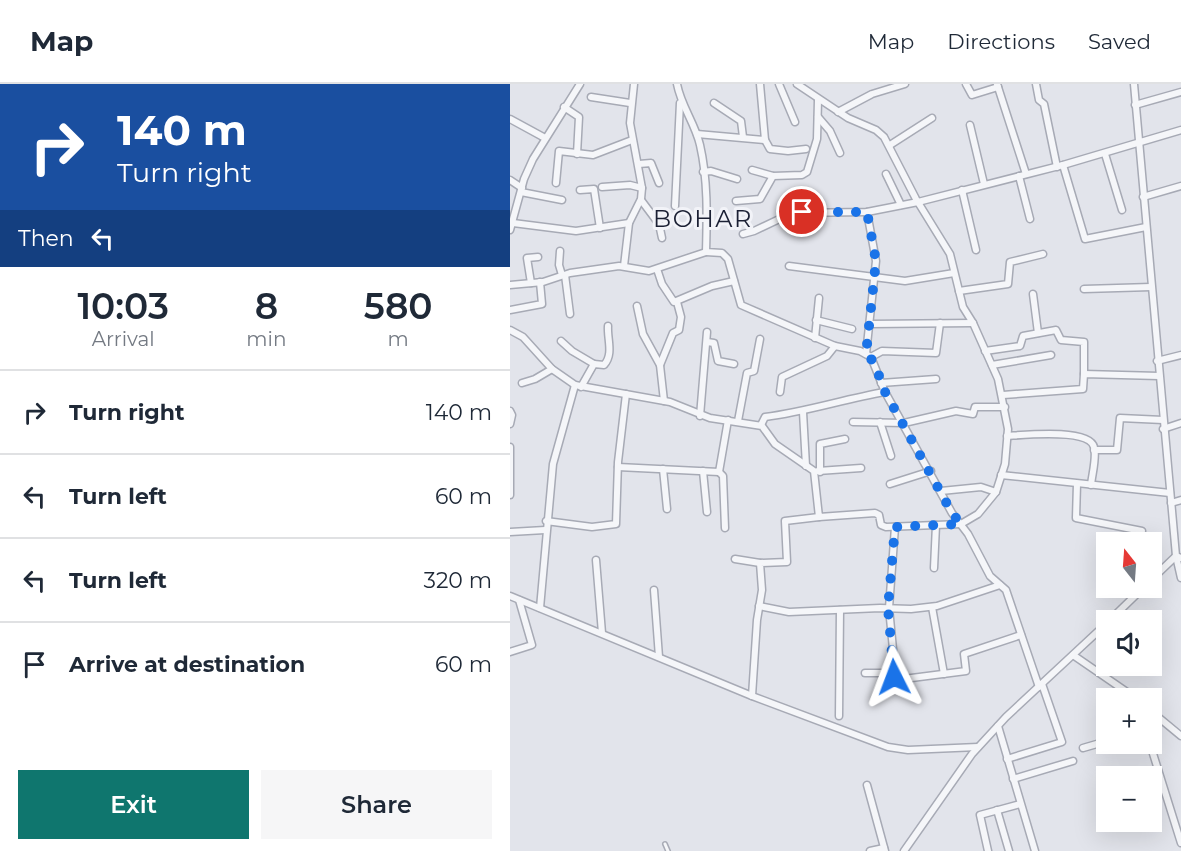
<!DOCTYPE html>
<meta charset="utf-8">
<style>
body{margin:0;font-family:Montserrat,sans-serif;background:#f6f6f7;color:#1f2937;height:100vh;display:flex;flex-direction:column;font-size:22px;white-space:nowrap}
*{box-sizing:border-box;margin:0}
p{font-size:20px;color:#747a83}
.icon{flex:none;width:33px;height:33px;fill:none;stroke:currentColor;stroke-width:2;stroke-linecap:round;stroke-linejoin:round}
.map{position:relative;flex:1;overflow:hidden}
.sheet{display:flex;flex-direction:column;background:#fff;width:510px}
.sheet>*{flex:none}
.banner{background:#1a4fa0;color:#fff;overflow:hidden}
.needle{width:39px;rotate:343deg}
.tools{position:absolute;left:586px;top:448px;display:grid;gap:12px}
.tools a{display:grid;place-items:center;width:66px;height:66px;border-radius:0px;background:#fff;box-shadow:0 6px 24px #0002;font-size:30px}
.pin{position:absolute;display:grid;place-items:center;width:51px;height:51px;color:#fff;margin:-26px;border:3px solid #fff;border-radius:50%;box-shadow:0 2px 6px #0007}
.me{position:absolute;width:66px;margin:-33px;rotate:357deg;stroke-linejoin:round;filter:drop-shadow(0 0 4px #0008)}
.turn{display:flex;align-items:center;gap:21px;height:126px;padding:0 18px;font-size:27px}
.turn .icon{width:78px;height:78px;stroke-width:2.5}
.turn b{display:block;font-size:42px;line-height:51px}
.then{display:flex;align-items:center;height:57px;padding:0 18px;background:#0003;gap:12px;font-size:22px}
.eta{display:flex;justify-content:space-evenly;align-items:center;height:102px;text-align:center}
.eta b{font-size:36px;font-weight:600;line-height:42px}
.button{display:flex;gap:12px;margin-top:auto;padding:12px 18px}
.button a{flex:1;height:69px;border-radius:0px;background:#0f766e;color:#fff;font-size:24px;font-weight:600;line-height:69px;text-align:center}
.button a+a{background:#f6f6f7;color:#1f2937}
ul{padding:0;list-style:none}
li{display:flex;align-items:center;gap:18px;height:84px;padding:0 18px;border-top:2px solid #e0e1e3}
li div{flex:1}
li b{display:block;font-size:22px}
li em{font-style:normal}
header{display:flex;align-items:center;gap:36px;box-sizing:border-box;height:84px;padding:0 30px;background:#fff;border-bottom:2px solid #e0e1e3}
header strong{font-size:28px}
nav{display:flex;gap:33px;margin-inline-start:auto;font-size:21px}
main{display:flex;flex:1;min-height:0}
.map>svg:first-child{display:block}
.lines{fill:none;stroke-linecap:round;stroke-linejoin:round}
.lane-casing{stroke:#a7aab5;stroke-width:6}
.street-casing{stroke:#a7aab5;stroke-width:9}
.lane{stroke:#f5f6f9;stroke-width:3}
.street{stroke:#f5f6f9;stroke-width:6}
.route{stroke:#1a73e8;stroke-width:10;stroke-dasharray:0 18}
.labels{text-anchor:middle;stroke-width:6;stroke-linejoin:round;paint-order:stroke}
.quarter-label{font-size:24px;letter-spacing:1.5px;fill:#1b2034;stroke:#f2f3f8}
</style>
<header>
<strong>Map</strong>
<nav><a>Map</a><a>Directions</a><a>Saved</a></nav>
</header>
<main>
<section class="sheet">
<div class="banner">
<div class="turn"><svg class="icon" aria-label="right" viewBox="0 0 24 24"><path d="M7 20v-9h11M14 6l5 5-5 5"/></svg><div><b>140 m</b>Turn right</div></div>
<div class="then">Then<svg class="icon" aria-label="left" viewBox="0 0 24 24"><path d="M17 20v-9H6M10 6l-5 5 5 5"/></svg></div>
</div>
<div class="eta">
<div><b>10:03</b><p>Arrival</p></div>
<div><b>8</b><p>min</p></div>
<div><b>580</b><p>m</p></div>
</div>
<ul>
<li><svg class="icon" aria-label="right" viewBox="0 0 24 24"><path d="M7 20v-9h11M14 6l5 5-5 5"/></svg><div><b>Turn right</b></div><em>140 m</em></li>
<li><svg class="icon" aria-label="left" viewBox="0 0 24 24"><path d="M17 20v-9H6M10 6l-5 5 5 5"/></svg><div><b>Turn left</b></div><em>60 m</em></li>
<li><svg class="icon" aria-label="left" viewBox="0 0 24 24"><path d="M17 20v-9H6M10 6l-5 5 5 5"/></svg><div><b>Turn left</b></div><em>320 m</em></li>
<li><svg class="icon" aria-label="arrive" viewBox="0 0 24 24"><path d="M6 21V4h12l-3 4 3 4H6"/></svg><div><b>Arrive at destination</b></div><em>60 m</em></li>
</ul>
<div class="button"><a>Exit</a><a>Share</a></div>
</section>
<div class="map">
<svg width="671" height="767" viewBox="0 0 671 767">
<rect width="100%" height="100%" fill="#e2e4eb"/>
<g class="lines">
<defs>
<path id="lane" d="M155,760L158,767"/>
<g id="street">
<path d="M167,0C171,22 185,39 190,61C198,96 197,132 196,168L212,169L218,175L231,221L325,262L350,267L361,273L375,308L442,429L458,450L480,492L496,506L529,603"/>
<path d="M269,0L285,38"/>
<path d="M456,0L462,11L488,3"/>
<path d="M487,0L516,90"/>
<path d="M526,0L529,16L534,20L547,83"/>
<path d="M624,0L666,472L671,474"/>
<path d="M81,13L120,19"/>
<path d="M204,19L231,37L233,53"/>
<path d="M625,21L671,8"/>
<path d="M54,23L69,33L67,70"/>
<path d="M328,28L362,10L395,0"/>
<path d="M308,33L320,47L330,69"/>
<path d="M0,35L35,54"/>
<path d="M460,41L474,100"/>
<path d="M187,50L255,56L250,0"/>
<path d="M255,56L260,65L278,67L296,65"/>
<path d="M380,61L422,34"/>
<path d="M595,70L612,126"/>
<path d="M129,80L141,79L149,99"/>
<path d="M553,81L575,155L636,143"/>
<path d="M242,86L263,92"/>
<path d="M193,88L201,87L227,95"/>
<path d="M376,90L391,121"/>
<path d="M509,92L520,135"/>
<path d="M0,96L12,104"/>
<path d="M46,99L49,67L83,71L122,56"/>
<path d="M92,103L120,101L132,104"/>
<path d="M70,106L84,105L90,144"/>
<path d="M452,106L466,166"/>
<path d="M11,108L52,116"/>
<path d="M633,113L671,102"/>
<path d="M131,116L149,140L152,154"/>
<path d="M226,117L250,115L263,92L292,91L297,88L307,55L308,16"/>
<path d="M165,122L170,19"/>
<path d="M3,139L66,147L119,139"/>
<path d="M0,146L14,95L23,75L70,0"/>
<path d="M233,150L244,147L282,129L357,128L408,118L553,81L671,46"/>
<path d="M50,167L49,181L52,191"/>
<path d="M114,182L119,139L131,115L132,104L120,39L124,0"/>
<path d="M279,182L395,197L444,189"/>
<path d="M147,185L152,200L164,218L202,202L224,197"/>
<path d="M55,191L60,230"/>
<path d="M21,199L17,174L28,173"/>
<path d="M0,201L33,198L60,189L109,182L139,187L196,168"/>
<path d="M574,205L641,203"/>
<path d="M449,207L498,200L500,178L533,170"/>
<path d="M523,210L528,249"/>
<path d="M127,222L133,250L150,281L154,317"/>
<path d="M0,226L32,220L30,198"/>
<path d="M306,236L342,245"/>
<path d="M360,240L463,239"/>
<path d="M0,246L13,253L42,285L65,301L160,318L200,334L252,342L265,360L304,387L309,433L365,429L369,431L371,441L376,443L451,440L468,430L486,408L495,380L498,345L488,295L463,239L453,223L440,170L406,115L374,53L366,46L338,34L287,0"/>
<path d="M305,254L309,214"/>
<path d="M51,257L62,267L84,280"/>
<path d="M197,258L204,259L208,277L224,280"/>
<path d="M475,267L510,262L513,252L546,246L551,256L574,258V290"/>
<path d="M356,270L366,177L357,128"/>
<path d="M361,273L372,267L426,269L430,239"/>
<path d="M647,277L671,271"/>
<path d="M150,281L163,249L169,246L171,233L167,218"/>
<path d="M482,281L541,271"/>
<path d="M12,299L25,295L42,285"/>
<path d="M371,299L426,295"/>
<path d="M71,303L84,280L94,281C104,270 97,255 98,242"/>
<path d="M270,308L272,293L317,272L325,262"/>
<path d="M493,311L573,305L574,290L649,292"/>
<path d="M0,327L2,331L0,340"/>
<path d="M293,328L296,382"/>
<path d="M190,332L197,248"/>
<path d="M228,337L237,289L244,287L250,255"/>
<path d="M343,338L394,339L446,327L463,330L465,323H495"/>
<path d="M370,338L381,372"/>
<path d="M251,341L255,333C296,328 334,315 375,308"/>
<path d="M653,345L671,339"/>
<path d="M497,352C514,351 579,344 584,363C587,373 582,390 581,401"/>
<path d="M0,363V411"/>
<path d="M584,366H607L610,334L653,336"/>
<path d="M108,383L209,388L218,336"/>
<path d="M153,385L157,425"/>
<path d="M193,387L197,428"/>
<path d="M308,387L351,384"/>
<path d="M209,388L213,392L215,444"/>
<path d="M310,388V360L335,355"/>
<path d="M491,391L660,409"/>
<path d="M380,400L421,387"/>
<path d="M567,400L566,434L632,447"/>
<path d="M431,407L471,403L486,408"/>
<path d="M661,419L671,416"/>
<path d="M36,437L82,443L106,440L108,378L116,310"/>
<path d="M385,443L379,524L386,596L456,587L454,570L511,551"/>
<path d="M0,448L35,446"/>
<path d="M666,472L671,494"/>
<path d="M225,475L250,479"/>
<path d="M86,476L92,549"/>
<path d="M424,484L426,441"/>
<path d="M642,495L666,472"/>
<path d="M144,506L149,573"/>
<path d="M0,512L242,612L378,663L398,666L468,663"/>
<path d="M249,522L279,528L370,524L401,525L427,522L490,501"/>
<path d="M422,523L434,590"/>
<path d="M30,524L43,380L65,301"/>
<path d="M599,537L633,504"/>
<path d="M0,568L22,561L9,516"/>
<path d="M563,571L627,615"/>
<path d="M355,589H384"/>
<path d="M242,612L247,536L252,506L250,479L277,478L275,437L309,433"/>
<path d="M642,628L671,652"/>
<path d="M329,632L330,526"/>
<path d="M488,642L525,767"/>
<path d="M640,660L671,759"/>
<path d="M573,664L597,657"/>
<path d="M497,675L552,658L532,600"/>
<path d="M503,695L563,677"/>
<path d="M357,701L375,767"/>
<path d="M487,726L499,767"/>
<path d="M360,767L374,764"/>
<path d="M394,767L462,670L496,633L597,539"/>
<path d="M478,767L470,731L510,720"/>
</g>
</defs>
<!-- lane casing -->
<use href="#lane" class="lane-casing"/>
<!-- street casing -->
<use href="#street" class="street-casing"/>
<!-- lane -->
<use href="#lane" class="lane"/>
<!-- street -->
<use href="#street" class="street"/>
</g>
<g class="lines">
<!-- route -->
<path class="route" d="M292,128H357L366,177L356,270L364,278L375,308L442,429L451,440L385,443L378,524L384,593"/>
</g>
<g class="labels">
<!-- quarter labels -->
<g class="quarter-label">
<text x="193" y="143">BOHAR</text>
</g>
</g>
</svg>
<div class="tools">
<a><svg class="needle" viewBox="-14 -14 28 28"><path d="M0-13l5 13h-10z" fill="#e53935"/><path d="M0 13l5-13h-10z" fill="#747a83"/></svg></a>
<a><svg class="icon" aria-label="sound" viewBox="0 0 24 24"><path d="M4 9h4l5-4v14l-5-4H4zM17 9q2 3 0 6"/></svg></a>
<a>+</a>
<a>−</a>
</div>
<div class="pin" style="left:292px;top:128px;background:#d93025"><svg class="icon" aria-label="arrive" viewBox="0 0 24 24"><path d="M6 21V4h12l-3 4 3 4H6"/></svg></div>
<svg class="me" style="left:384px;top:593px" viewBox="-20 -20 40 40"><path d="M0-17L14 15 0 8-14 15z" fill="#1a73e8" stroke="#fff" stroke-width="4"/></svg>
</div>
</main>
